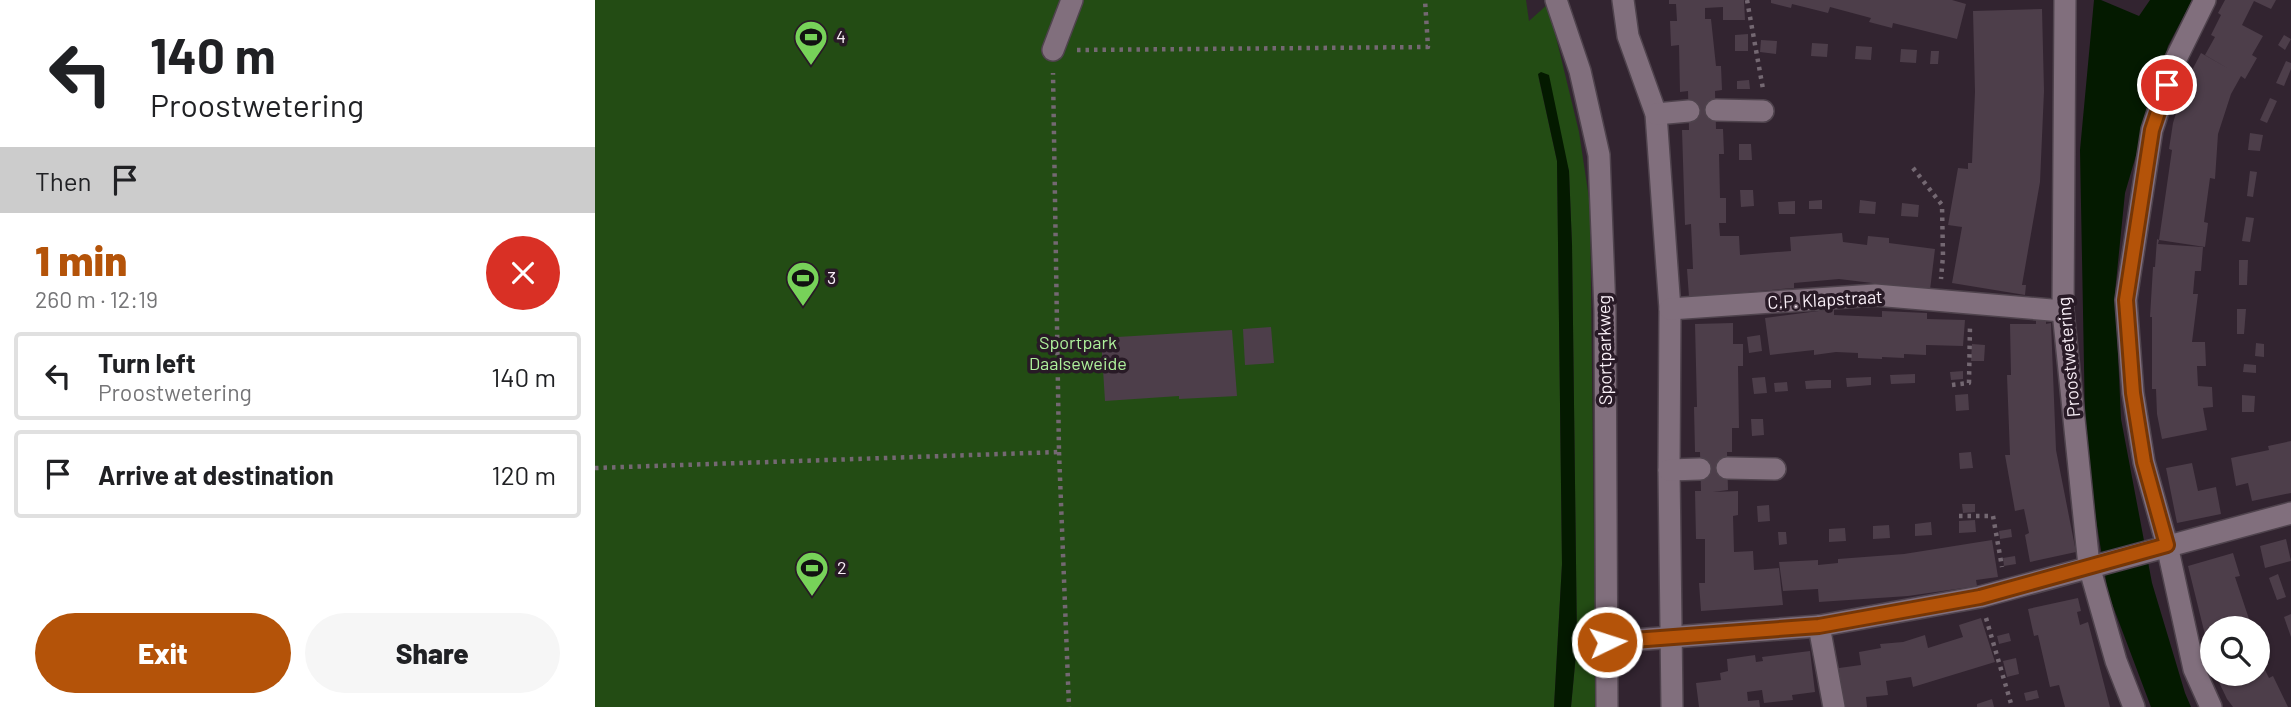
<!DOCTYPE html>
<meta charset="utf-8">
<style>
body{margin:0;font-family:Barlow,sans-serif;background:#f6f6f6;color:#202124;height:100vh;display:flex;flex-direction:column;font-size:26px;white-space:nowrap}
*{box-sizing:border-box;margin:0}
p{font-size:23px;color:#757577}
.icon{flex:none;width:38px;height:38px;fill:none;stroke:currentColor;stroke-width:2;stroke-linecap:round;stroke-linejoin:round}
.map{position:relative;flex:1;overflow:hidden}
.sheet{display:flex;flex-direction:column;background:#fff;width:595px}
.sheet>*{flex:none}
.banner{background:#fff;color:#202124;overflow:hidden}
.buttons{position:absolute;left:1605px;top:616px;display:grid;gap:14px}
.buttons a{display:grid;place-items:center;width:70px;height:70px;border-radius:50%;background:#fff;box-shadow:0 2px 5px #0004;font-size:35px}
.pin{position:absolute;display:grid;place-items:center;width:60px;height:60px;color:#fff;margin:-30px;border:4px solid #fff;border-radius:50%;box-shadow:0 2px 7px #0007}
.me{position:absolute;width:77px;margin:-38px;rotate:86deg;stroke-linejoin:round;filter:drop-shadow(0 0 5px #0008)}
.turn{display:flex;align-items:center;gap:24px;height:147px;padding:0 35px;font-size:32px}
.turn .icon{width:91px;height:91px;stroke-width:2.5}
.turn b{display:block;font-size:49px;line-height:60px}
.then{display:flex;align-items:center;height:66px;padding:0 35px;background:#0003;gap:14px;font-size:26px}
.round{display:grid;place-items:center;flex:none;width:74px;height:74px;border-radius:37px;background:#f6f6f6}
.head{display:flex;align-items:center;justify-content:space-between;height:119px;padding:0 35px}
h1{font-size:42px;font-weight:800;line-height:52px;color:#b45309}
.button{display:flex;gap:14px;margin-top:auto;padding:14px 35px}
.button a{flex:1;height:80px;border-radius:42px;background:#b45309;color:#fff;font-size:28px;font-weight:800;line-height:80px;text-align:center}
.button a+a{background:#f6f6f6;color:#202124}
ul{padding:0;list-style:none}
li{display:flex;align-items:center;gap:21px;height:88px;margin:0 14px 10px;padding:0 21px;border:4px solid #e0e0e0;border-radius:7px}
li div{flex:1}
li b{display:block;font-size:26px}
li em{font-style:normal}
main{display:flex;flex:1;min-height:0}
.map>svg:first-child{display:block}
.green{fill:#234c14}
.water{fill:#041a00}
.building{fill:#4d3e4a}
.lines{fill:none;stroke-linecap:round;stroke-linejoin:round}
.minor-casing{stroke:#4f434d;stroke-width:24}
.path{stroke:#746872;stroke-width:4.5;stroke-dasharray:3.5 5;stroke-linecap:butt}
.minor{stroke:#816f7d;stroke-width:21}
.route-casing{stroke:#753606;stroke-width:18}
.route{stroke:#b45309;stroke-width:12}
.labels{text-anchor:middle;stroke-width:7;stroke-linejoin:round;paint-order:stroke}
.poi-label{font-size:18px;fill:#f8eef6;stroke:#281a26;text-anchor:start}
.street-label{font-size:18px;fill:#f8eef6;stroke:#281a26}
.park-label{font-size:18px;fill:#aef09b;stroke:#281a26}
</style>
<main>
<section class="sheet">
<div class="banner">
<div class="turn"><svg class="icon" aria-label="left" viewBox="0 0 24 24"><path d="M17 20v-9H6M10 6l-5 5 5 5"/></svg><div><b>140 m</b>Proostwetering</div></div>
<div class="then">Then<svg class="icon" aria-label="arrive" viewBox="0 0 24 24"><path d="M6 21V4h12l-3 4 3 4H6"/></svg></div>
</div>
<div class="head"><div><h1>1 min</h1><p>260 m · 12:19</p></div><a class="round" style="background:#d93025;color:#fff"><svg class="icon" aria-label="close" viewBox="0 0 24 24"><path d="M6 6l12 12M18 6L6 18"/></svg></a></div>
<ul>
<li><svg class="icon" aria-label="left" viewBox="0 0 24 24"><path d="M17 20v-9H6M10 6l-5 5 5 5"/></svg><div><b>Turn left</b><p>Proostwetering</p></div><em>140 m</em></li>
<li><svg class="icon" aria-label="arrive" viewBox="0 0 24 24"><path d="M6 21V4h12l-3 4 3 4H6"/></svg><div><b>Arrive at destination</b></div><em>120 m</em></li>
</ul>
<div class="button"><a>Exit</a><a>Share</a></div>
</section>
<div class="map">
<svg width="1696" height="707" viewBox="0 0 1696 707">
<rect width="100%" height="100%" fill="#322430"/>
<!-- green -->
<path class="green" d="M0,0H931L934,21L953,4L984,132L995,205L1001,707H976L982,643L977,245L974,171L943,75L962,161L967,564L959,707H0Z"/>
<!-- water -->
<g class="water">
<path d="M1499,0H1506L1544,16L1555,0H1597L1573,46L1530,193L1520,292L1526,419L1557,583L1590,693L1596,707H1556L1513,593L1500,513L1490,419L1485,150Z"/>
<path d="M946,72L954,75L974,171L977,245L982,643L976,707H959L967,564L962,161L943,74Z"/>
</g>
<!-- building -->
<g class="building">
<path d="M1074,0H1149L1150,20H1128V7L1110,8V19H1116L1121,66H1126L1127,90L1120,91L1121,129H1128L1129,154H1124L1125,198H1131V223H1124L1125,236H1144L1145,255L1196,251L1195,237L1247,233L1248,242L1272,245L1273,236L1294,238V243L1340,249L1335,290L1244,279L1199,283V288L1094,297L1092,269H1098L1096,224L1090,225L1087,130H1094L1093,91L1085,92L1084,45L1076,46L1075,21H1082L1081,4H1074Z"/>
<path d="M1176,0H1357L1371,4L1362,39L1298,23L1297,28L1274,22L1276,18L1235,7L1233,13L1197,4L1196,8L1176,3Z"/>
<path d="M1630,0H1681L1676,9L1659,1L1647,25L1668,36L1657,55L1662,58L1650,79L1646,76L1636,94L1623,134L1620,179L1615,178L1609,222L1613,223L1610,247L1564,240L1563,244L1608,247L1606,271H1600L1598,294H1603L1597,342H1610L1611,366H1602L1603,386L1617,387L1618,407L1608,408L1612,430L1567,439L1562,414L1561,389H1557V317H1555L1558,267H1560L1562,239L1564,240L1577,150L1574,149L1578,123L1585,100L1594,76L1606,53L1634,69L1610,55L1620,37L1616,35L1626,15L1623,13Z"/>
<path d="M1447,9L1449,91L1445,182L1427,285H1431L1430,295L1357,283L1367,227L1353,225L1363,168L1373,169V163H1377L1380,92L1378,11Z"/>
<path d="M1153,34V51H1140V35Z"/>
<path d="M1689,35L1696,39L1690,50L1683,45Z"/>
<path d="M1166,40L1182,41L1181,54L1165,52Z"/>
<path d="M1217,43L1233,44L1232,57L1216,56Z"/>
<path d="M1261,46L1277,47L1276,60L1260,59Z"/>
<path d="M1306,49L1322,50L1321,63L1305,62Z"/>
<path d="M1336,51H1344L1343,64H1335Z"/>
<path d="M1691,61L1696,63V69L1689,86L1681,83Z"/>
<path d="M1154,80L1155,89H1142V81Z"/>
<path d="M1675,98L1682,101L1672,123L1665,120Z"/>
<path d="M1655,133L1668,135L1665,151L1653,150Z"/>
<path d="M1144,144H1156L1157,160H1144Z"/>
<path d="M1655,171L1662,172L1658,197L1652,196Z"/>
<path d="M1145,190H1158L1159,206L1146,207Z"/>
<path d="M1227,200V209H1214V201Z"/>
<path d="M1265,200L1281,202L1280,214L1264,213Z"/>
<path d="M1200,201V214H1184L1183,202Z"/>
<path d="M1307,203L1324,205L1323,217L1306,216Z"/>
<path d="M1651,217L1659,218L1655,242L1647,241Z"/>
<path d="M1644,260H1653L1652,285H1644Z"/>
<path d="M1239,309V315L1287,317V311L1332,313V319L1370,320L1368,346L1331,345V355L1309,354V358L1287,357V359L1263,358V353L1241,352L1219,355V350L1175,355L1170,318Z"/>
<path d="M1642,309H1651L1649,334H1642Z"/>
<path d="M1441,320H1451V324L1456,323L1461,450L1481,552L1435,562L1430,535L1434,533L1429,509L1420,511L1410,455H1415L1412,375H1416L1415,324H1441Z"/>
<path d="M1138,323V344H1148V366H1143L1144,428H1137V452H1132L1133,490L1118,492L1143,491V515L1138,516L1139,552L1158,551L1159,570L1184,568L1188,605L1106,611L1104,583H1110V539H1101L1100,491H1106L1105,452H1100L1099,407H1102L1100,324Z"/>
<path d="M676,327L679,363L650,365L648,329Z"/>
<path d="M637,330L642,396L584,399V396L510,401L506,338Z"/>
<path d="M1165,335L1167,351L1154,353L1152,337Z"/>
<path d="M1661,343L1669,344V357L1660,356Z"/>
<path d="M1377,344L1390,345L1389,361H1376Z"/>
<path d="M1649,364L1661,365V373L1648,372Z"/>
<path d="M1368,371V379L1356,380L1355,372Z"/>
<path d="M1320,374V383L1296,384L1295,375Z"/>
<path d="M1170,377L1172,393L1159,394L1157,378Z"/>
<path d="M1276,377V385L1252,387L1251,378Z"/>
<path d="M1223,380H1236V388L1211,389L1210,381Z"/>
<path d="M1192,382L1193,391L1180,392L1179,383Z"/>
<path d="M1373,394L1374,410L1361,411L1360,395Z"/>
<path d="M1647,395L1660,396L1659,412H1647Z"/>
<path d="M1156,419H1168L1169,435L1157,436Z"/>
<path d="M1696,441V493L1657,501L1653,483L1641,486L1636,458L1674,450L1673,446Z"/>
<path d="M1376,452L1378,468L1365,469L1364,453Z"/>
<path d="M1597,463L1603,491L1621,487L1626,514L1582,523L1571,468Z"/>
<path d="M1367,504H1380V512L1368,513Z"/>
<path d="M1174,505L1175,521L1163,522L1162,506Z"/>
<path d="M1380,520L1381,532L1364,533V521Z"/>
<path d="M1336,522L1337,535L1320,536V524Z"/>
<path d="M1294,525L1295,538L1278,539V526Z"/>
<path d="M1250,528L1251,541L1234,542V529Z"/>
<path d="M1416,529L1417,537L1405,539L1404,531Z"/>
<path d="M1183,532H1191L1192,544L1184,545Z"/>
<path d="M1691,539L1696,561L1670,568L1665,546Z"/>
<path d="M1397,540L1403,577L1381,580L1382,586L1313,596L1224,602L1223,589L1188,591L1184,562L1223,560V565L1243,563V559L1309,554Z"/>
<path d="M1638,553L1645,576L1640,577L1657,628H1617L1616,659L1593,566Z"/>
<path d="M1420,556L1421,564L1409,566L1408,558Z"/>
<path d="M1683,574L1691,597L1682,600L1674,578Z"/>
<path d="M1483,598L1486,611L1482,612L1485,625L1493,622L1515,707H1470L1464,685L1455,687L1443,635L1439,636L1433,609Z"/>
<path d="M1696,614V637L1689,617Z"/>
<path d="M1386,618L1400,662L1318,687L1316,677L1291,681L1293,695L1271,697L1272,707H1248L1244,668L1266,665L1264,652L1286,648L1285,644L1308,642L1330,635L1333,648L1368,637L1364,625Z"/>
<path d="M1414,633L1416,641L1404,644L1402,636Z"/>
<path d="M1215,651L1220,692L1197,695L1198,700L1169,703L1167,690L1152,692L1153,701L1164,700L1165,707H1104L1101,683L1126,680L1125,673L1133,671L1132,659L1160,655L1161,662L1168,661L1167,657Z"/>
<path d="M1662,654L1674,678L1678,676L1693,707H1638L1632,699L1620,674H1662Z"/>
<path d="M1421,658L1424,674L1412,677L1408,661Z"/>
<path d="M1442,690L1444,698L1431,701L1429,693Z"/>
<path d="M1397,699L1399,707H1382V704Z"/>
</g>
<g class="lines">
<defs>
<g id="minor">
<path d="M961,0L985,71L1004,155L1010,311L1012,707"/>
<path d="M1028,0L1033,36L1061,114L1072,268L1075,309L1074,470L1077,707"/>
<path d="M1470,0L1468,311L1494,566L1521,661L1539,707"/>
<path d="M1610,0L1579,63L1557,130L1531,300L1538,393L1549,462L1572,545L1599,669L1616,707"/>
<path d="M458,50L477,0"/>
<path d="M1121,110L1168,111"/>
<path d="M1061,114L1094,111"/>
<path d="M1075,309L1280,295L1468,311"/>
<path d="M1132,468L1180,469"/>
<path d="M1074,470L1105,469"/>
<path d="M1224,626L1239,707"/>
<path d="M1012,642L1224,626L1385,597L1696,513"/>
</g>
</defs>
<!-- minor casing -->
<use href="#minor" class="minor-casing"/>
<!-- path -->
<g class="path">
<path d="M1152,0L1168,89"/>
<path d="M482,50L833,47L830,0"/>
<path d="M1318,168L1347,205L1348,256L1346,279"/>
<path d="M1357,385L1374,383L1375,325"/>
<path d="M464,452L474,707"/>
<path d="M0,468L464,452L458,73"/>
<path d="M1364,516H1398L1407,567"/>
<path d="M1391,618L1417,707"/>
</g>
<!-- minor -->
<use href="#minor" class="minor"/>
</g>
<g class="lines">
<defs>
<path id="route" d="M1012,642L1224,626L1385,597L1572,545L1549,462L1538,393L1531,300L1557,130L1572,85"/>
</defs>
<!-- route casing -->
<use href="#route" class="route-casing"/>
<!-- route -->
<use href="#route" class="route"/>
</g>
<!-- icons -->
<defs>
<symbol id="stadium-pin" viewBox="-11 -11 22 30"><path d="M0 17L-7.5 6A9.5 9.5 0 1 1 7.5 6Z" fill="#77d259" stroke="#281a26"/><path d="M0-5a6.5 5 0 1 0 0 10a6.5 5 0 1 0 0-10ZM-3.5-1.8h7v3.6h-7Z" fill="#111"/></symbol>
</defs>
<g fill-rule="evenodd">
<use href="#stadium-pin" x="197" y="18" width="38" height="52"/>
<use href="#stadium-pin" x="189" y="259" width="38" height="52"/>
<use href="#stadium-pin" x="198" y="549" width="38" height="52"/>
</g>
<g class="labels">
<!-- poi labels -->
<g class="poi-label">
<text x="241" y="43">4</text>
<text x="232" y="284">3</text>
<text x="242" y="574">2</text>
</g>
<!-- street labels -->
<g class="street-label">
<text transform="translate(1230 300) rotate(-3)" y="6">C.P. Klapstraat</text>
<text transform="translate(1010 350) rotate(-91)" y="6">Sportparkweg</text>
<text transform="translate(1474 357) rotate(-95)" y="6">Proostwetering</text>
</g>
<!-- park labels -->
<g class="park-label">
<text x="483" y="349">Sportpark<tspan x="483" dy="21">Daalseweide</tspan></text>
</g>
</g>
</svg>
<div class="buttons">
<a><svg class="icon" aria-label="search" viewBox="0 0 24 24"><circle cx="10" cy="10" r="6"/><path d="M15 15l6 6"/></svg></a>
</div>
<div class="pin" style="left:1572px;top:85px;background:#d93025"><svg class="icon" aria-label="arrive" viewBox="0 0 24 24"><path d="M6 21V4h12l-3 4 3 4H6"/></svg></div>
<svg class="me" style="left:1012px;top:642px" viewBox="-20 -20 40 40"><circle r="17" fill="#b45309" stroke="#fff" stroke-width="3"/><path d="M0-11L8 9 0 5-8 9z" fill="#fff"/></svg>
</div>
</main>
